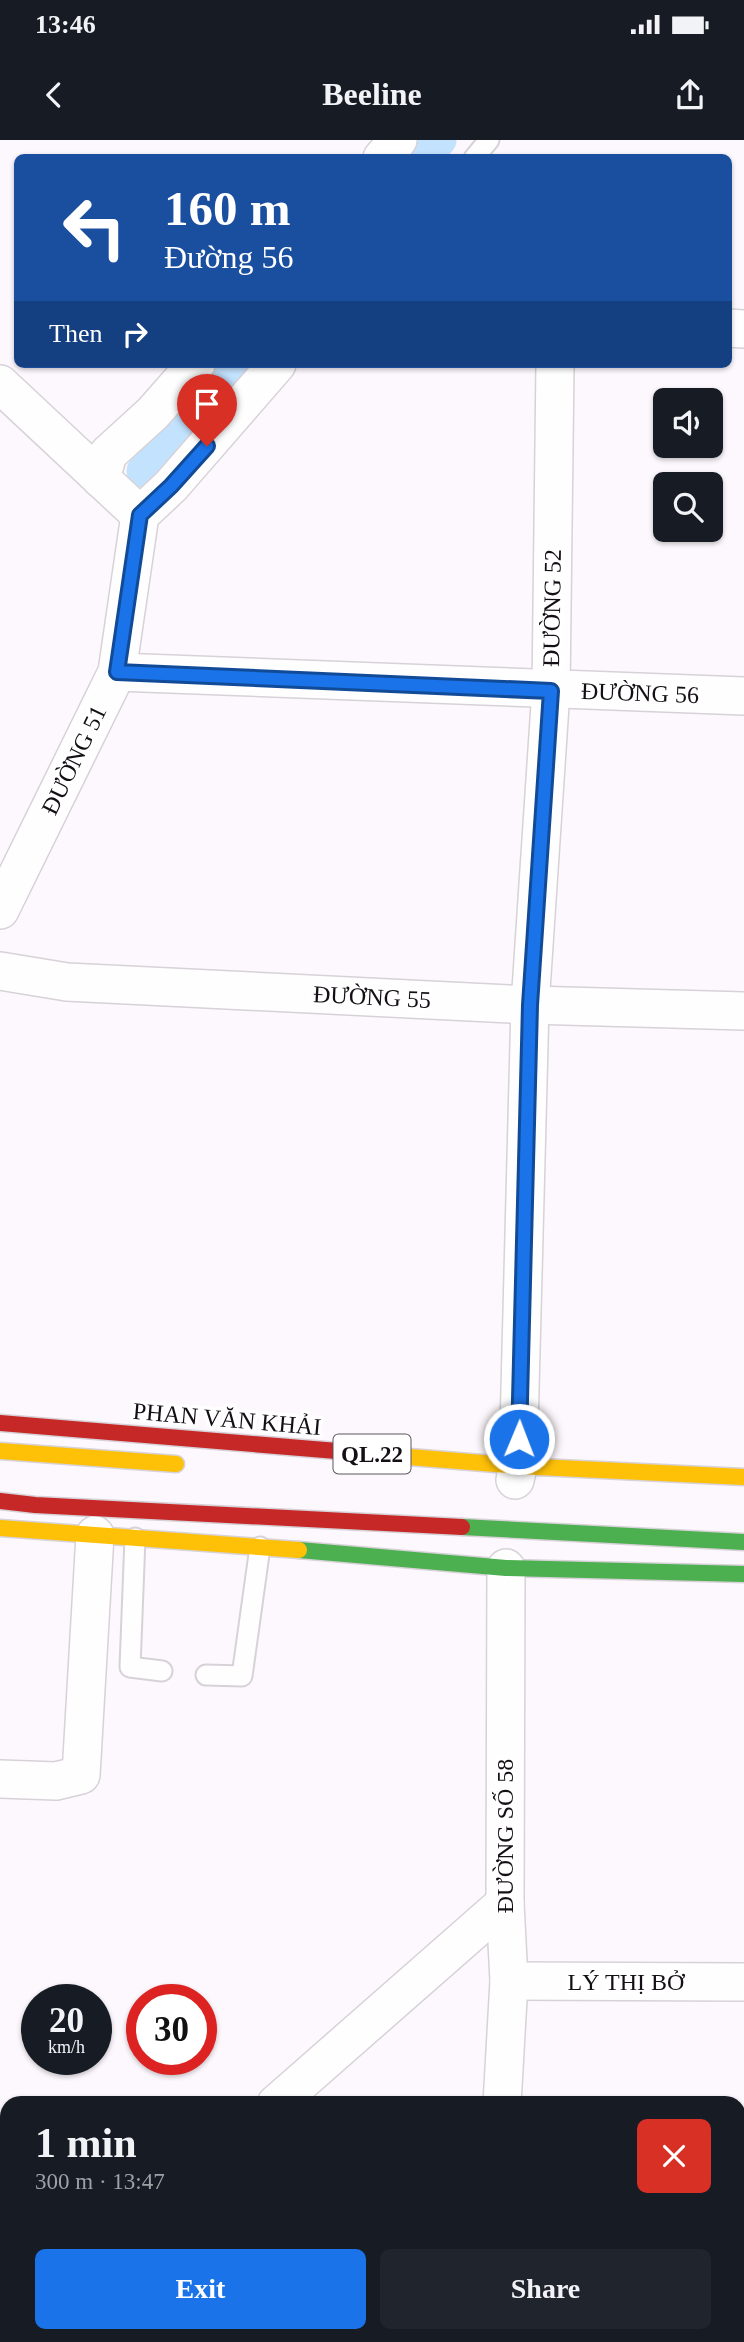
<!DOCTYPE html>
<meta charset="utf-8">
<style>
body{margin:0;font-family:"Times New Roman",serif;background:#20242c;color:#f1f3f6;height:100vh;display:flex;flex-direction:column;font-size:26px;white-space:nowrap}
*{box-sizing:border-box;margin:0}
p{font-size:23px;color:#9ea1a6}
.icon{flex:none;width:38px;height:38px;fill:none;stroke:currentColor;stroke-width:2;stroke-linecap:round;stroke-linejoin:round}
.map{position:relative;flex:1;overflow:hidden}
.drawer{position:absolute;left:0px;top:1956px;width:746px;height:247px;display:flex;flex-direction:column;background:#171b24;border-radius:21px 21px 0 0;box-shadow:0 2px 5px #0004}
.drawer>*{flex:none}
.hud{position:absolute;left:14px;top:14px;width:718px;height:214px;border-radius:10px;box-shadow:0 2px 5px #0004;background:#1a4fa0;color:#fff;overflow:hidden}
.tools{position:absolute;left:653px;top:248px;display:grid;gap:14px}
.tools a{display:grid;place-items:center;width:70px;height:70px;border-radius:10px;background:#171b24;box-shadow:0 2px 5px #0004;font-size:35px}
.speed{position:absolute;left:21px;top:1844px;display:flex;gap:14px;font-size:35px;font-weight:700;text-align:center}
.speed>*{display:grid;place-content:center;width:91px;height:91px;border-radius:50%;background:#171b24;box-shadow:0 2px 5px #0004;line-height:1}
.speed small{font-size:18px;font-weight:400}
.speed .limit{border:10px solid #d22;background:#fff;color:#111}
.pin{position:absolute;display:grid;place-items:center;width:60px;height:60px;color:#fff;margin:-72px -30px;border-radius:50% 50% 50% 0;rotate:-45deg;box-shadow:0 0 7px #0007}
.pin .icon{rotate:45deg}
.me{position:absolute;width:77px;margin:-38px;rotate:1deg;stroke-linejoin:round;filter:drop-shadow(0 0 5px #0008)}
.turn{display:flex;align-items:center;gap:24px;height:147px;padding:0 35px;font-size:32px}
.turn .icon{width:91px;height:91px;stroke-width:2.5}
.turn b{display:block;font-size:49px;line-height:60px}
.then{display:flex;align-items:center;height:66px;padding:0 35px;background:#0003;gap:14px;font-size:26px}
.round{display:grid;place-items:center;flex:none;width:74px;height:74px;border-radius:10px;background:#20242c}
.head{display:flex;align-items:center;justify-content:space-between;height:119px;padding:0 35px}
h1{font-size:42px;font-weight:700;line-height:52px}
.primary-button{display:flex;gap:14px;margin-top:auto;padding:14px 35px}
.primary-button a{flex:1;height:80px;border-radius:10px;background:#1a73e8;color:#fff;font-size:28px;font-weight:700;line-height:80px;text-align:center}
.primary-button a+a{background:#20242c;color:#f1f3f6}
.status{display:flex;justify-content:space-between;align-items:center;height:49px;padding:0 35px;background:#171b24;direction:ltr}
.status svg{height:19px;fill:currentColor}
header{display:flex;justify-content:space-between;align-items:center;height:91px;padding:0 35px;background:#171b24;font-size:32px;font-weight:700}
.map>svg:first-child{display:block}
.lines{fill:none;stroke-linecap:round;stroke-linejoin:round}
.canal{stroke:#c3e2fe;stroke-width:33}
.lane-casing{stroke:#d7d2d7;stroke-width:23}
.street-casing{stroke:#d7d2d7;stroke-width:40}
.fast-casing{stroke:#d7d2d7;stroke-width:19}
.slow-casing{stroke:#d7d2d7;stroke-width:19}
.jam-casing{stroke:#d7d2d7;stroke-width:19}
.lane{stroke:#fffeff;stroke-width:19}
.street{stroke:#fffeff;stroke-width:37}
.fast{stroke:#4caf50;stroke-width:16}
.slow{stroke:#ffc107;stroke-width:16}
.jam{stroke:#c62828;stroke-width:16}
.route-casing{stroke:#114b97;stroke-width:18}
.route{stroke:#1a73e8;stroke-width:12}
.labels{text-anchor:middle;stroke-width:7;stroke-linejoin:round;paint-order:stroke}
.shield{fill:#fff;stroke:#5a575b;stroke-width:2}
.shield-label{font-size:23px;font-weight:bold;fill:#140f15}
.street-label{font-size:24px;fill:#140f15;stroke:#fff}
</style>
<div class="status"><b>13:46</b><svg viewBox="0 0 49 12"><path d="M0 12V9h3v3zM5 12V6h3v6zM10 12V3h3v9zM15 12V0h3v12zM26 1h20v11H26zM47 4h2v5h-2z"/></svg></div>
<header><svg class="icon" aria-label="back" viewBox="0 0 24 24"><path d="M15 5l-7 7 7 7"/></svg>Beeline<svg class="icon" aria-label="share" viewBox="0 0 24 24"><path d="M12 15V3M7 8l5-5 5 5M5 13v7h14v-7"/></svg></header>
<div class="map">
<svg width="744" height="2202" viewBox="0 0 744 2202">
<rect width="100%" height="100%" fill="#fdf8fd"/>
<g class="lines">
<!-- canal -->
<g class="canal">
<path d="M424,18L440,0"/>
<path d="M143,331L239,224"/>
</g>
<defs>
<g id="lane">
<path d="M474,18L489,0"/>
<path d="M135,1398L130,1527L162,1531"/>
<path d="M206,1535L242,1536L260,1407"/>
</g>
<g id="street">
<path d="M382,18L398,0"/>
<path d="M728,188L744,189"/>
<path d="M0,244L140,375"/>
<path d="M101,339L108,314L153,273L196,224"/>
<path d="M117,532L744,556"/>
<path d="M0,770L117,532L140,375L171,346L277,224"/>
<path d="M0,831L67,842L530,865L744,871"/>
<path d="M515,1340L518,1326L530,865L551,550L555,224"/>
<path d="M0,1639L56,1641L81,1635L95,1395"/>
<path d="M509,1841L744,1842"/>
<path d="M276,1964L505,1763"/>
<path d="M502,1964L509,1841L505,1763L506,1428"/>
<path d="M738,2099H744"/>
<path d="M449,2202L451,2196"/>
</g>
<g id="fast">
<path d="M462,1387L744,1402"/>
<path d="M299,1410L506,1428L744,1434"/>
</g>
<g id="slow">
<path d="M0,1311L176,1324"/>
<path d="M385,1315L518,1326L744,1337"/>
<path d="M0,1388L299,1410"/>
</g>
<g id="jam">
<path d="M0,1283L385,1315"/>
<path d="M0,1361L35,1365L462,1387"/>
</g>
</defs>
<!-- lane casing -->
<use href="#lane" class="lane-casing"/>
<!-- street casing -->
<use href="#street" class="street-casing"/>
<!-- fast casing -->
<use href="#fast" class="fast-casing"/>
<!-- slow casing -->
<use href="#slow" class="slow-casing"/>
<!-- jam casing -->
<use href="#jam" class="jam-casing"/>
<!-- lane -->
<use href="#lane" class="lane"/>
<!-- street -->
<use href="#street" class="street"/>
<!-- fast -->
<use href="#fast" class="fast"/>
<!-- slow -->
<use href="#slow" class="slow"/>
<!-- jam -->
<use href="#jam" class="jam"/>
</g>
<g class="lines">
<defs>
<path id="route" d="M207,306L171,346L140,375L117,532L551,551L530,865L519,1299"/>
</defs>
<!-- route casing -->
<use href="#route" class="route-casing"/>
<!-- route -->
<use href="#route" class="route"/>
</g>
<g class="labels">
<!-- shield labels -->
<rect class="shield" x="333.5" y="1294.5" width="77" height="39" rx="5"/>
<g class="shield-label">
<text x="372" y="1322">QL.22</text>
</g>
<!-- street labels -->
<g class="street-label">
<text transform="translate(552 468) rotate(-89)" y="8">ĐƯỜNG 52</text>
<text transform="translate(640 553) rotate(2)" y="8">ĐƯỜNG 56</text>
<text transform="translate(74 620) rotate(-64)" y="8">ĐƯỜNG 51</text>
<text transform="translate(372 857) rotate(3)" y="8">ĐƯỜNG 55</text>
<text transform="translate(227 1279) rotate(5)" y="8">PHAN VĂN KHẢI</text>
<text transform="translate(505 1696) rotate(-90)" y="8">ĐƯỜNG SỐ 58</text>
<text x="626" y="1850">LÝ THỊ BỞ</text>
</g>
</g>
</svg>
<div class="tools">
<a><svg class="icon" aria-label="sound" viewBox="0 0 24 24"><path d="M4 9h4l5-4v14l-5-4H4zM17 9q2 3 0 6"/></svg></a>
<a><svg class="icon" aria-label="search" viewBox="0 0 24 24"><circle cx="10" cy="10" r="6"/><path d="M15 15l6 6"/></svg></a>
</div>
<div class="speed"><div>20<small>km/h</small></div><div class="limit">30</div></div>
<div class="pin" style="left:207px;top:306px;background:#d93025"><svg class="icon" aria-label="arrive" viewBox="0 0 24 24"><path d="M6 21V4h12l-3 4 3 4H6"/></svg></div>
<svg class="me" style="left:519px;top:1299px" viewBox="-20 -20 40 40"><circle r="17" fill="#1a73e8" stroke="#fff" stroke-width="3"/><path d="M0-11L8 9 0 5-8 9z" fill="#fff"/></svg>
<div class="hud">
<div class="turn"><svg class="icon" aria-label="left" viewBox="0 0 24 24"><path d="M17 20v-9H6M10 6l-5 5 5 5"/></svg><div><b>160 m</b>Đường 56</div></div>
<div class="then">Then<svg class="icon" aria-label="right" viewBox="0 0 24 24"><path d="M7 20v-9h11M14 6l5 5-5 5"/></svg></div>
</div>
<section class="drawer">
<div class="head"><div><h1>1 min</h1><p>300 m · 13:47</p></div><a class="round" style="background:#d93025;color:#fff"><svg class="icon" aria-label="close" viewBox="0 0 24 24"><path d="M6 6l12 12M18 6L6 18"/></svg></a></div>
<div class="primary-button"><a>Exit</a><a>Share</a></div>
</section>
</div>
